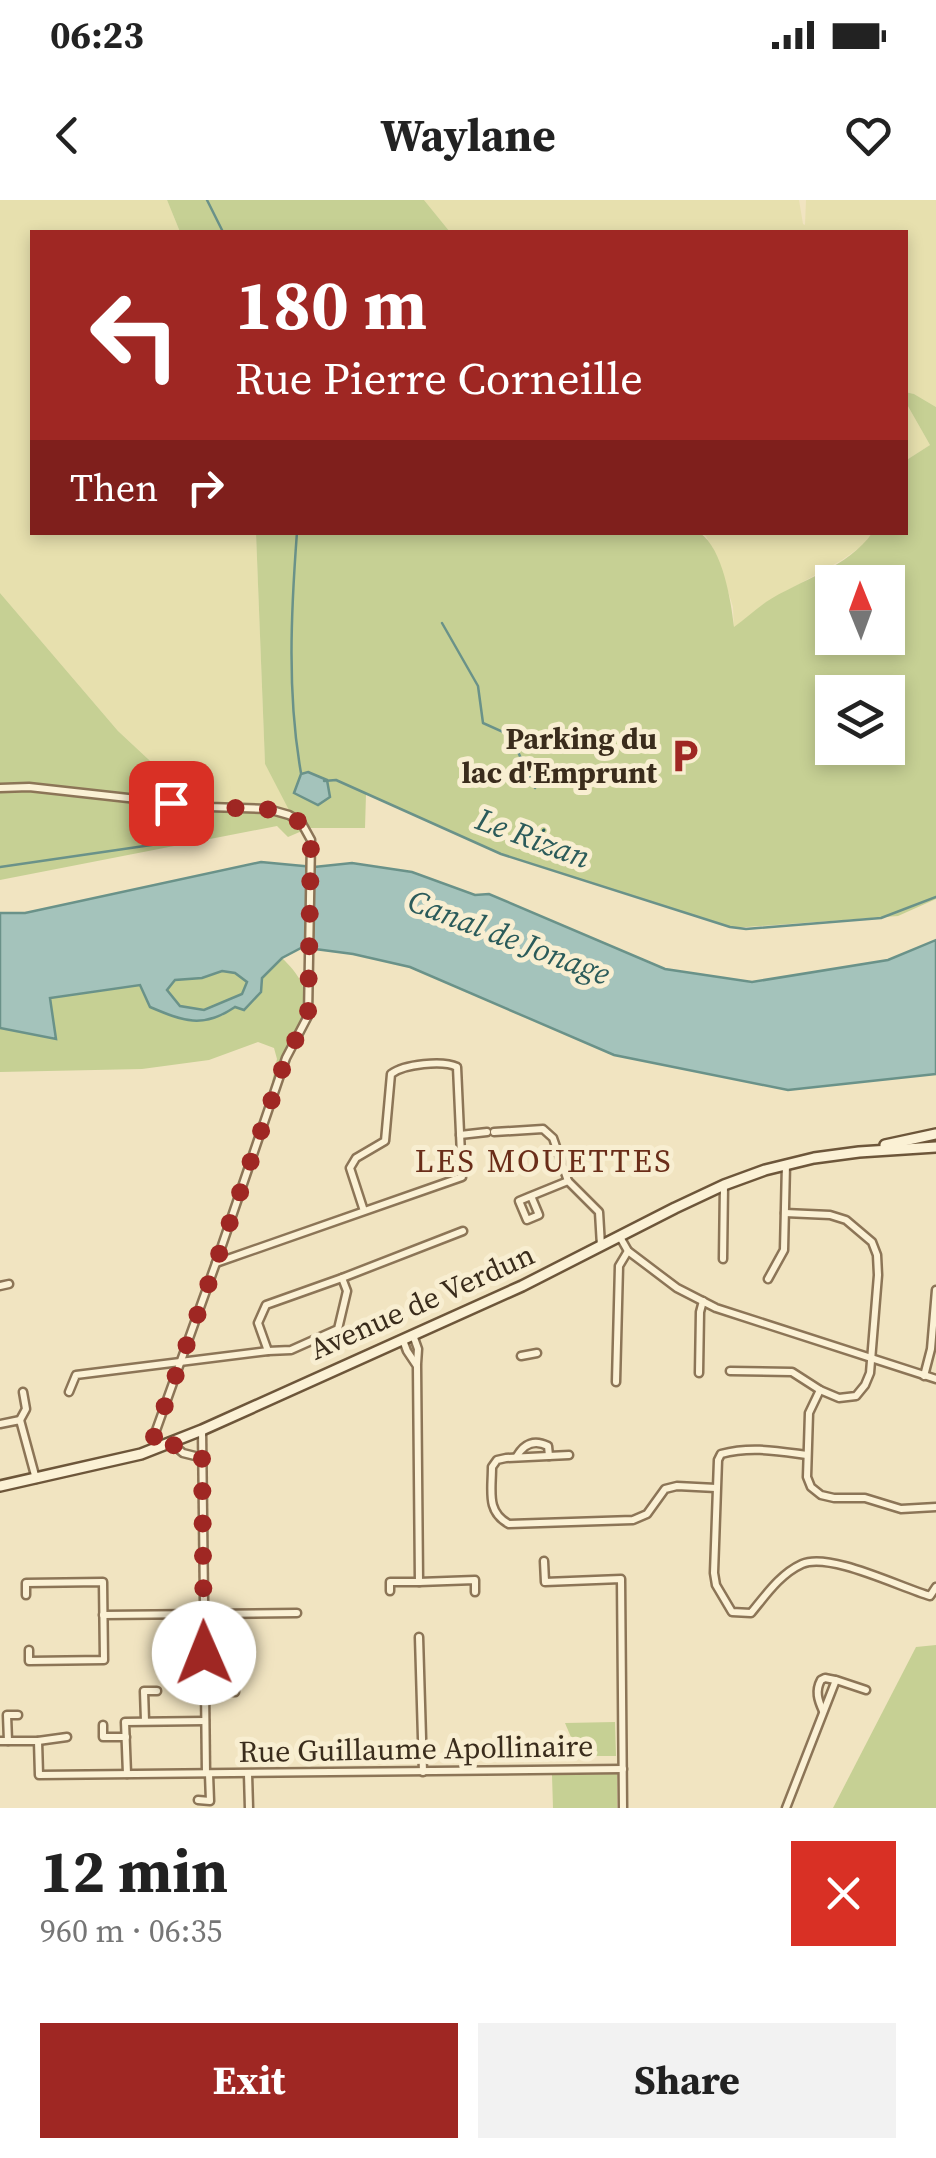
<!DOCTYPE html>
<meta charset="utf-8">
<style>
body{margin:0;font-family:"Source Serif 4",serif;background:#f2f2f2;color:#222;height:100vh;display:flex;flex-direction:column;font-size:38px;white-space:nowrap}
*{box-sizing:border-box;margin:0}
p{font-size:32px;color:#767676}
.icon{flex:none;width:55px;height:55px;fill:none;stroke:currentColor;stroke-width:2;stroke-linecap:round;stroke-linejoin:round}
.map{position:relative;height:1608px;overflow:hidden}
.details{display:flex;flex-direction:column;background:#fff;flex:1}
.details>*{flex:none}
.banner{position:absolute;left:30px;top:30px;width:878px;height:305px;border-radius:0px;box-shadow:0 5px 15px #0003;background:#9f2723;color:#fff;overflow:hidden}
.needle{width:65px;rotate:359deg}
.controls{position:absolute;left:815px;top:365px;display:grid;gap:20px}
.controls a{display:grid;place-items:center;width:90px;height:90px;border-radius:0px;background:#fff;box-shadow:0 5px 15px #0003;font-size:50px}
.pin{position:absolute;display:grid;place-items:center;width:85px;height:85px;color:#fff;margin:-42px;border-radius:20px;box-shadow:0 5px 15px #0006}
.me{position:absolute;width:110px;margin:-55px;rotate:359deg;stroke-linejoin:round;filter:drop-shadow(0 0 8px #0008)}
.turn{display:flex;align-items:center;gap:35px;height:210px;padding:0 40px;font-size:45px}
.turn .icon{width:130px;height:130px;stroke-width:2.5}
.turn b{display:block;font-size:70px;line-height:85px}
.then{display:flex;align-items:center;height:95px;padding:0 40px;background:#0003;gap:20px;font-size:38px}
.round{display:grid;place-items:center;flex:none;width:105px;height:105px;border-radius:0px;background:#f2f2f2}
.overview{display:flex;align-items:center;justify-content:space-between;height:170px;padding:0 40px}
h1{font-size:60px;font-weight:700;line-height:75px}
.cta{display:flex;gap:20px;margin-top:auto;padding:20px 40px}
.cta a{flex:1;height:115px;border-radius:0px;background:#9f2723;color:#fff;font-size:40px;font-weight:700;line-height:115px;text-align:center}
.cta a+a{background:#f2f2f2;color:#222}
.status{display:flex;justify-content:space-between;align-items:center;height:70px;padding:0 50px;background:#fff;direction:ltr}
.status svg{height:28px;fill:currentColor}
header{display:flex;justify-content:space-between;align-items:center;height:130px;padding:0 40px;background:#fff;font-size:45px;font-weight:700}
.map>svg:first-child{display:block}
.farmland{fill:#e7e0ae}
.green{fill:#c6d094;fill-rule:evenodd}
.water{fill:#a4c3bb;stroke:#6a9289;stroke-width:2.5;fill-rule:evenodd}
.lines{fill:none;stroke-linecap:round;stroke-linejoin:round}
.stream{stroke:#6a9289;stroke-width:2.5}
.minor-casing{stroke:#8c7557;stroke-width:11}
.secondary-casing{stroke:#6d563a;stroke-width:14}
.minor{stroke:#fbf1d5;stroke-width:6}
.secondary{stroke:#fbf1d5;stroke-width:9}
.route{stroke:#9f2723;stroke-width:18;stroke-dasharray:0 32.4}
.labels{text-anchor:middle;stroke-width:10;stroke-linejoin:round;paint-order:stroke}
.poi-label{font-size:30px;font-weight:bold;fill:#3a2c1c;stroke:#f8eed1;text-anchor:end}
.street-label{font-size:30px;fill:#3a2c1c;stroke:#f8eed1}
.water-label{font-size:32px;font-style:italic;fill:#2b5b5a;stroke:#f8eed1}
.neighbourhood-label{font-size:32px;letter-spacing:2.5px;fill:#6a2d19;stroke:#f8eed1}
</style>
<div class="status"><b>06:23</b><svg viewBox="0 0 49 12"><path d="M0 12V9h3v3zM5 12V6h3v6zM10 12V3h3v9zM15 12V0h3v12zM26 1h20v11H26zM47 4h2v5h-2z"/></svg></div>
<header><svg class="icon" aria-label="back" viewBox="0 0 24 24"><path d="M15 5l-7 7 7 7"/></svg>Waylane<svg class="icon" aria-label="heart" viewBox="0 0 24 24"><path d="M12 20l-8-8c-3-5 5-10 8-4 3-6 11-1 8 4z"/></svg></header>
<div class="map">
<svg width="936" height="1608" viewBox="0 0 936 1608">
<rect width="100%" height="100%" fill="#f1e4c1"/>
<!-- farmland -->
<g class="farmland">
<path d="M0,0H167L180,32H32V332L256,333L265,564L291,612L268,605L216,603L176,585L118,531L0,393Z"/>
<path d="M424,0H799L803,24L805,25L806,0H936V207L914,194L905,192V32H450Z"/>
<path d="M905,201L930,245L905,261Z"/>
<path d="M700,333H872L866,343L842,360L765,403L734,428L733,407L719,363L706,336Z"/>
</g>
<!-- green -->
<g class="green">
<path d="M167,0H424L450,32H180Z"/>
<path d="M905,192L914,194L936,207V699L898,716L733,728L500,654L366,594L365,628H309L288,637L277,626L0,680V393L118,531L176,585L216,603L268,605L290,612L265,564L256,333H700C723,349 731,401 734,427C745,419 755,410 766,402C800,380 849,367 872,333L905,332V261L930,245L905,201ZM832,382H888V438H832ZM832,492H888V548H832Z"/>
<path d="M282,758C321,795 303,813 285,854C281,864 278,875 275,885L272,882L277,859L274,848L258,842L209,860L142,869L0,872V828L55,839L50,798L140,785L150,807L222,816Z"/>
<path d="M222,771L235,773L247,781L242,794L204,810L180,806L166,789L175,780L202,778Z"/>
<path d="M936,1445V1608H833L916,1447Z"/>
<path d="M615,1522L616,1556H579L565,1523Z"/>
<path d="M617,1574V1608H553L552,1575Z"/>
</g>
<!-- water -->
<g class="water">
<path d="M308,572L327,580L330,597L318,605L294,593L301,574Z"/>
<path d="M261,662L314,667L352,663L412,672L475,695L489,694L665,769L752,782L888,760L936,740V874L788,890L614,855L410,767L353,754L315,749L301,748L282,758L262,778L261,792L244,810L235,807C203,829 183,821 150,807L140,785L50,798L56,839L0,828V713H25ZM222,771L235,773L247,782L242,794L204,810L180,806L167,790L175,780L202,778Z"/>
</g>
<g class="lines">
<!-- stream -->
<g class="stream">
<path d="M207,0L223,32"/>
<path d="M297,332C291,412 287,494 301,573"/>
<path d="M442,423L478,486L483,523L510,535L535,588"/>
<path d="M324,581L336,580L501,654L730,727L746,729L881,718L936,697"/>
<path d="M0,667L165,643"/>
</g>
<defs>
<g id="minor">
<path d="M0,588L29,587L209,607L268,609L289,615L301,622L311,640L308,816L286,858L216,1063L154,1236L155,1248"/>
<path d="M494,932L543,929L553,938L568,981L599,1012L601,1046"/>
<path d="M460,935L487,932"/>
<path d="M531,996L519,1001L527,1020L539,1015L531,996L568,981"/>
<path d="M620,1037L628,1051L677,1088L716,1108L936,1179"/>
<path d="M723,1059L724,985"/>
<path d="M216,1063L462,977L457,867C443,860 404,864 391,874L385,941L356,958L350,968L364,1011"/>
<path d="M768,1079L784,1050L786,964"/>
<path d="M0,1086L9,1084"/>
<path d="M413,1135L418,1149L417,1164"/>
<path d="M268,1151L258,1123L266,1105L342,1078L463,1031"/>
<path d="M521,1156L537,1153"/>
<path d="M730,1171L792,1172L820,1190L839,1198L856,1196L865,1185L870,1173L878,1075L877,1055L872,1042L846,1020L830,1015L785,1013"/>
<path d="M699,1173L700,1112L703,1101"/>
<path d="M924,1176L931,1149L936,1090"/>
<path d="M616,1182L619,1066L628,1051"/>
<path d="M820,1190L809,1213L807,1277L811,1287L821,1295L834,1298H865L901,1309L936,1307"/>
<path d="M69,1192L76,1175L268,1151L291,1150L338,1129L347,1091L342,1078"/>
<path d="M20,1220L26,1209L23,1192"/>
<path d="M0,1224L20,1220L36,1279"/>
<path d="M202,1230L206,1573"/>
<path d="M171,1243L183,1253L203,1258"/>
<path d="M569,1255L506,1258L497,1260L492,1267C492,1291 486,1312 509,1324L633,1320L647,1314L665,1289L677,1286L716,1288"/>
<path d="M807,1255C777,1251 751,1246 721,1254L718,1260L714,1373L716,1385L732,1412L751,1413C766,1395 780,1374 802,1364C830,1352 899,1387 930,1396L936,1387"/>
<path d="M517,1256C524,1244 534,1239 548,1246L549,1256"/>
<path d="M544,1361L545,1382L621,1379L623,1608"/>
<path d="M419,1382L475,1380V1392"/>
<path d="M390,1391V1382H419L417,1166L407,1151L403,1140"/>
<path d="M26,1395V1383L103,1382L104,1460L29,1461V1450"/>
<path d="M103,1415L297,1413"/>
<path d="M419,1437L423,1572"/>
<path d="M205,1492H235V1480"/>
<path d="M823,1511C818,1500 815,1491 821,1480L825,1478L835,1480"/>
<path d="M145,1521L144,1491H157"/>
<path d="M103,1525V1537H126"/>
<path d="M0,1541H38L39,1575L623,1569"/>
<path d="M8,1541L7,1515H18"/>
<path d="M38,1541L67,1537"/>
<path d="M127,1574L125,1522L205,1521"/>
<path d="M248,1574L249,1608"/>
<path d="M198,1600L210,1601L209,1574"/>
<path d="M786,1608L836,1480L866,1490"/>
</g>
<g id="secondary">
<path d="M885,945L936,934"/>
<path d="M0,1286L141,1254L202,1230L522,1086L675,1008L724,985L765,970L814,958L859,952L936,947"/>
</g>
</defs>
<!-- minor casing -->
<use href="#minor" class="minor-casing"/>
<!-- secondary casing -->
<use href="#secondary" class="secondary-casing"/>
<!-- minor -->
<use href="#minor" class="minor"/>
<!-- secondary -->
<use href="#secondary" class="secondary"/>
</g>
<g class="lines">
<!-- route -->
<path class="route" d="M171,603C187,605 203,607 219,608C252,609 297,602 311,640L308,816L286,858L216,1063L154,1236L155,1248L170,1242L183,1253L202,1258L204,1453"/>
</g>
<!-- icons -->
<defs>
<symbol id="parking-bare" viewBox="-9 -9 18 18"><path d="M-3.5-5.5H1a3.5 3.5 0 0 1 0 7H-1V5.5H-3.5ZM-1-3.4V-.6H.8a1.4 1.4 0 0 0 0-2.8Z" fill="#9f2723" stroke="#f8eed1" stroke-width="2.5" paint-order="stroke"/></symbol>
</defs>
<g fill-rule="evenodd">
<use href="#parking-bare" x="660" y="531" width="50" height="50"/>
</g>
<g class="labels">
<!-- poi labels -->
<g class="poi-label">
<text x="657" y="549">Parking du<tspan x="657" dy="34">lac d'Emprunt</tspan></text>
</g>
<!-- street labels -->
<g class="street-label">
<text transform="translate(422 1102) rotate(-24)" y="10">Avenue de Verdun</text>
<text transform="translate(416 1549) rotate(-1)" y="10">Rue Guillaume Apollinaire</text>
</g>
<!-- water labels -->
<g class="water-label">
<text transform="translate(533 638) rotate(20)" y="11">Le Rizan</text>
<text transform="translate(509 737) rotate(21)" y="11">Canal de Jonage</text>
</g>
<!-- neighbourhood labels -->
<g class="neighbourhood-label">
<text x="544" y="972">LES MOUETTES</text>
</g>
</g>
</svg>
<div class="controls">
<a><svg class="needle" viewBox="-14 -14 28 28"><path d="M0-13l5 13h-10z" fill="#e53935"/><path d="M0 13l5-13h-10z" fill="#767676"/></svg></a>
<a><svg class="icon" aria-label="layers" viewBox="0 0 24 24"><path d="M12 4l9 5-9 5-9-5zM3 14l9 5 9-5"/></svg></a>
</div>
<div class="pin" style="left:171px;top:603px;background:#d93025"><svg class="icon" aria-label="arrive" viewBox="0 0 24 24"><path d="M6 21V4h12l-3 4 3 4H6"/></svg></div>
<svg class="me" style="left:204px;top:1453px" viewBox="-20 -20 40 40"><circle r="19" fill="#fff"/><path d="M0-13L10 11 0 6-10 11z" fill="#9f2723"/></svg>
<div class="banner">
<div class="turn"><svg class="icon" aria-label="left" viewBox="0 0 24 24"><path d="M17 20v-9H6M10 6l-5 5 5 5"/></svg><div><b>180 m</b>Rue Pierre Corneille</div></div>
<div class="then">Then<svg class="icon" aria-label="right" viewBox="0 0 24 24"><path d="M7 20v-9h11M14 6l5 5-5 5"/></svg></div>
</div>
</div>
<section class="details">
<div class="overview"><div><h1>12 min</h1><p>960 m · 06:35</p></div><a class="round" style="background:#d93025;color:#fff"><svg class="icon" aria-label="close" viewBox="0 0 24 24"><path d="M6 6l12 12M18 6L6 18"/></svg></a></div>
<div class="cta"><a>Exit</a><a>Share</a></div>
</section>
